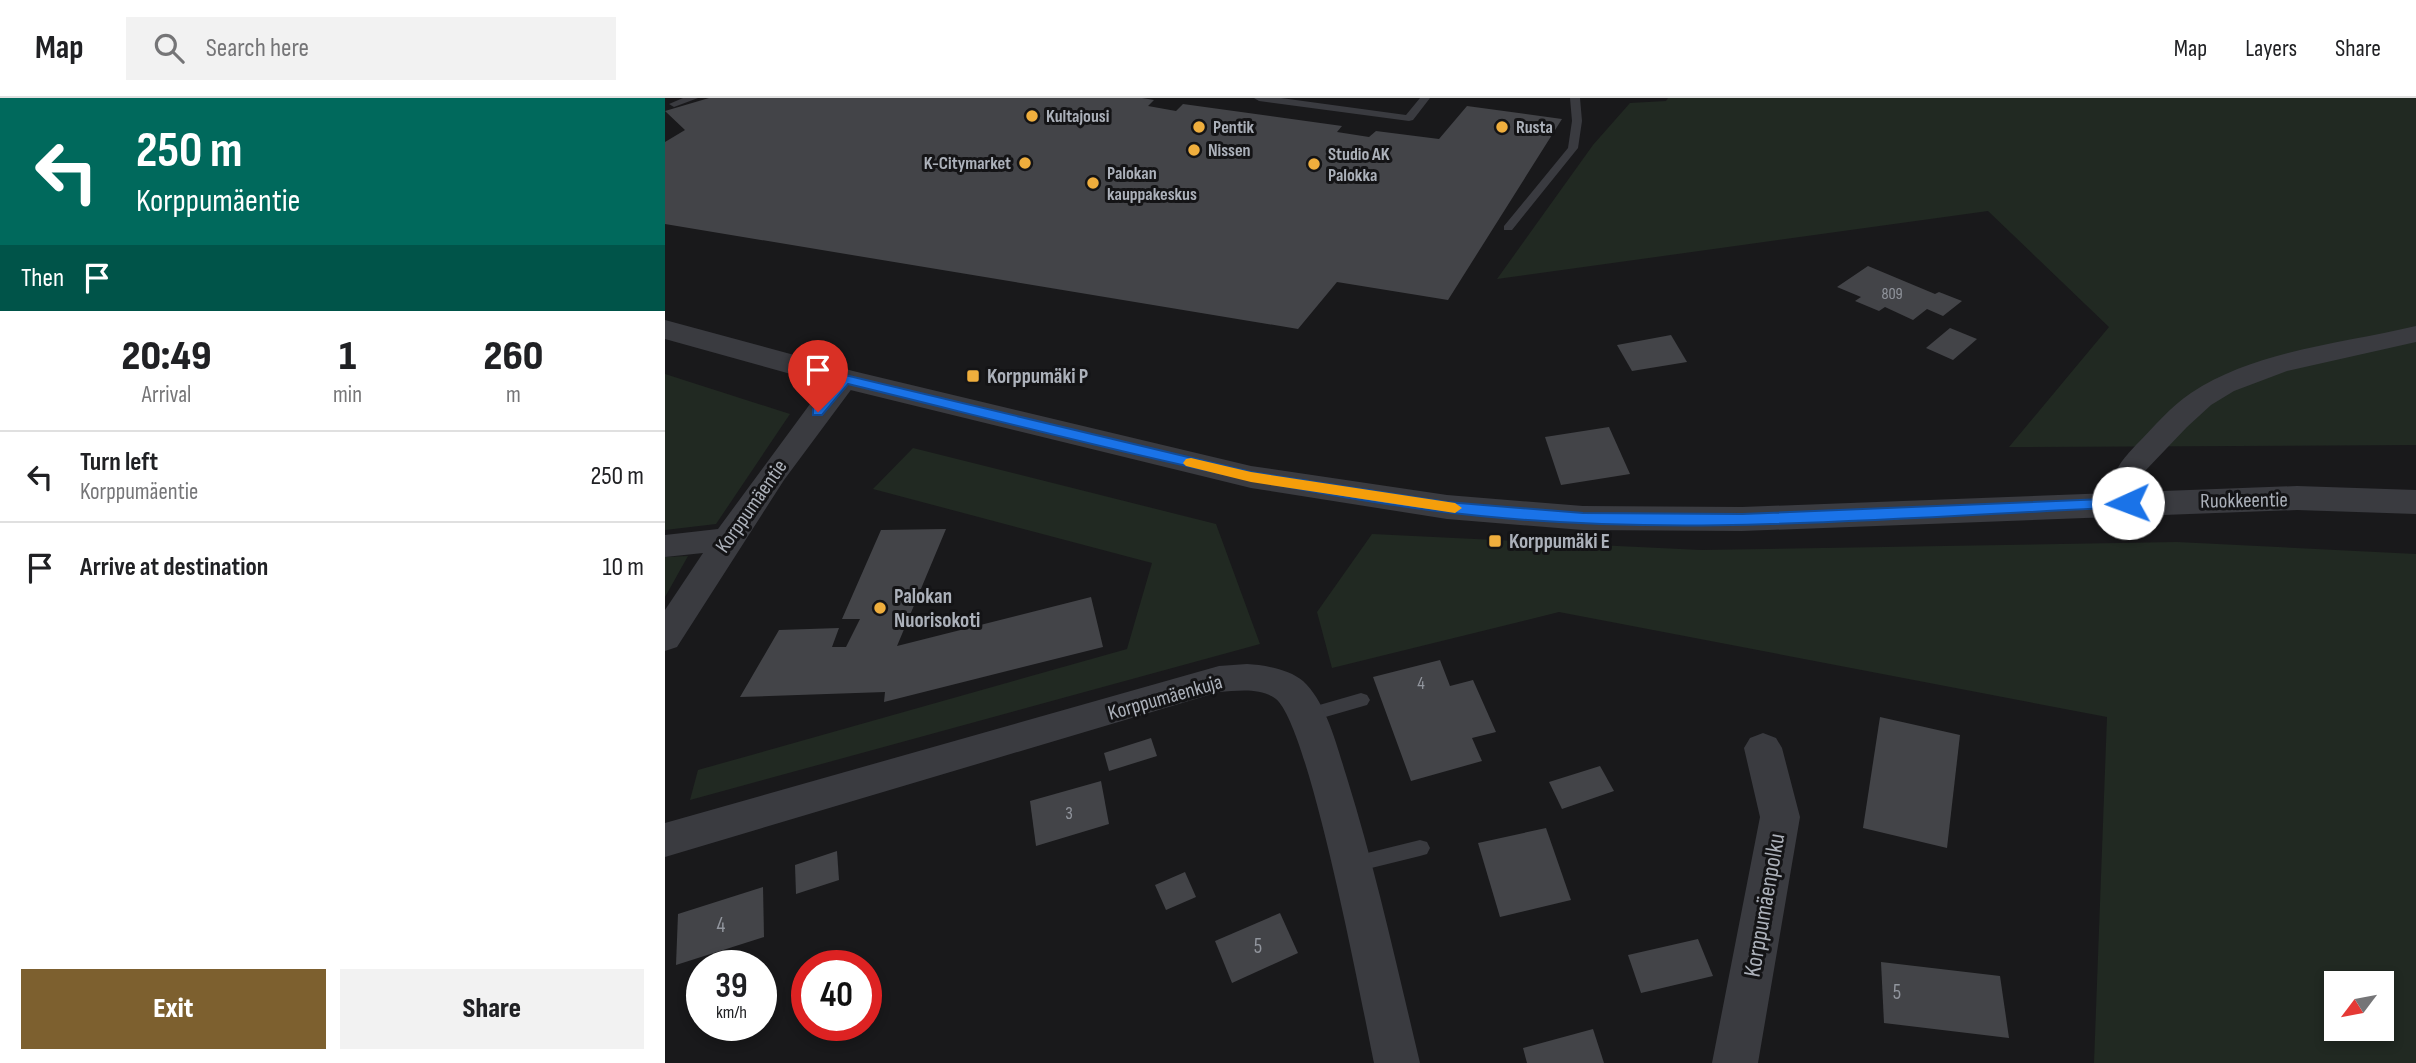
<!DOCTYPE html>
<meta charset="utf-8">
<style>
body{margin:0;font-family:"Sofia Sans Condensed",sans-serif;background:#f2f2f2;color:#202124;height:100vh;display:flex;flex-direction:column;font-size:26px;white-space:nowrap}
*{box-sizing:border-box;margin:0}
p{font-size:23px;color:#757577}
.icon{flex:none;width:38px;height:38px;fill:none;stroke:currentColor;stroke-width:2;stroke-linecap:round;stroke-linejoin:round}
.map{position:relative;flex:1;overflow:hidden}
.side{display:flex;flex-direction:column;background:#fff;width:665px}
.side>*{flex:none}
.guide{background:#00695c;color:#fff;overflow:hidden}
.needle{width:46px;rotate:238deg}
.fabs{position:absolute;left:1659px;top:873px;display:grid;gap:14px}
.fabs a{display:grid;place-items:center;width:70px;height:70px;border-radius:0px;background:#fff;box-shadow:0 4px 10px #0003;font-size:35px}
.speed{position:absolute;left:21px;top:852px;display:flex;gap:14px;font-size:35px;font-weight:700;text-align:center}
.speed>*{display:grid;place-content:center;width:91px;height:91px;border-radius:50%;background:#fff;box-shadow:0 4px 10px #0003;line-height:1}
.speed small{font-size:18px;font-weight:400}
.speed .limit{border:10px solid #d22;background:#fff;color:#111}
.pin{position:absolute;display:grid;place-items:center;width:60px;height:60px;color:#fff;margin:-72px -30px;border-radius:50% 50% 50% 0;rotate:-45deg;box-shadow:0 0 7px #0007}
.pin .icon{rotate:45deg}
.me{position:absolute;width:77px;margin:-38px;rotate:268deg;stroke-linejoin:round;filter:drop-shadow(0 0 5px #0008)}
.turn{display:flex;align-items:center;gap:24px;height:147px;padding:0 21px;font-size:32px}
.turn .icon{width:91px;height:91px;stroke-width:2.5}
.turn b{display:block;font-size:49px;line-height:60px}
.then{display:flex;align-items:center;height:66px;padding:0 21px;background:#0003;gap:14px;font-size:26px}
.eta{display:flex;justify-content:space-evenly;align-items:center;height:119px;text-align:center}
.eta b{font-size:42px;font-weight:800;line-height:49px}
.primary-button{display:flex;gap:14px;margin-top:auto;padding:14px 21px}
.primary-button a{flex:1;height:80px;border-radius:0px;background:#7d602f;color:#fff;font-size:28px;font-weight:800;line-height:80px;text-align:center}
.primary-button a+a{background:#f2f2f2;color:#202124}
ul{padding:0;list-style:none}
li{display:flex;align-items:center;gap:21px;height:91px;padding:0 21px;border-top:2px solid #e0e0e0}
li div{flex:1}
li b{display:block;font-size:26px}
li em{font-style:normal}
header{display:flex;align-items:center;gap:42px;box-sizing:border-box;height:98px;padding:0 35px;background:#fff;border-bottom:2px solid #e0e0e0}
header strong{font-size:33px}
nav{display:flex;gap:38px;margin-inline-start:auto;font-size:24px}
.search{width:490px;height:63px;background:#f2f2f2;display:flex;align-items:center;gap:18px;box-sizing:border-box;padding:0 24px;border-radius:0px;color:#757577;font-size:26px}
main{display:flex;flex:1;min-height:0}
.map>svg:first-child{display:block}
.green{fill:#212922;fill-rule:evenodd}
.building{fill:#434448}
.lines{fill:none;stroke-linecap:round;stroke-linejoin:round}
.service{fill:#3a3b40;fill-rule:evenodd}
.minor{fill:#3a3b40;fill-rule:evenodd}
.tertiary{fill:#3a3b40;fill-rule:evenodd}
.route{fill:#1a73e8;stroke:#114b97;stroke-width:2}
.slow{fill:#f59e0b}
.poi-dot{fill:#efae3d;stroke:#141416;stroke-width:2.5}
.labels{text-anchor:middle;stroke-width:6;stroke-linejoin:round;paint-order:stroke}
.far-number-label{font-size:16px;fill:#92969e}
.far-poi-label{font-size:18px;font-weight:bold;fill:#acb1ba;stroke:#141416;text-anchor:start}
.number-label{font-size:18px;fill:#92969e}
.poi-label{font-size:21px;font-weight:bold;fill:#acb1ba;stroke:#141416;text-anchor:start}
.street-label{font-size:21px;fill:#acb1ba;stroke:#141416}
.near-number-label{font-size:21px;fill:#92969e}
.near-street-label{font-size:24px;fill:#acb1ba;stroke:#141416}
</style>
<header>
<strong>Map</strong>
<div class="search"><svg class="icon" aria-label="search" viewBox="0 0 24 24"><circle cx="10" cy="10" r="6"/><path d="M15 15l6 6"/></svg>Search here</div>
<nav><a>Map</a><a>Layers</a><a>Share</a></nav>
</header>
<main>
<section class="side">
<div class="guide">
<div class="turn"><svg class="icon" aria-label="left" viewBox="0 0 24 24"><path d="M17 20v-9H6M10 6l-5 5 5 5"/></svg><div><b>250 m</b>Korppumäentie</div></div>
<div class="then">Then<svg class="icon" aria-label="arrive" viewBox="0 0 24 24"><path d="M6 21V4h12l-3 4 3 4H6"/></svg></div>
</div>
<div class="eta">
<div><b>20:49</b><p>Arrival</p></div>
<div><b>1</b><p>min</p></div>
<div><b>260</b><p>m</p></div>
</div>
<ul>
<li><svg class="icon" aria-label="left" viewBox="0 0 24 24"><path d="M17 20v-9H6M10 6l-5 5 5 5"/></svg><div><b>Turn left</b><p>Korppumäentie</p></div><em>250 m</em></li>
<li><svg class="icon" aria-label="arrive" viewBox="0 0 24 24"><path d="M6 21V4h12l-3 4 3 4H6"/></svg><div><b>Arrive at destination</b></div><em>10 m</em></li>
</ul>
<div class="primary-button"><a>Exit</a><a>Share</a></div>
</section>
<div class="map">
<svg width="1751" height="965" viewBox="0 0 1751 965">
<rect width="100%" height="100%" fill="#19191b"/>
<!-- green -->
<g class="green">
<path d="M1003,0H1751V347L1344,349L1444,229L1323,113L832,181L928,47L965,5L1001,3Z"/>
<path d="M0,276L125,316L51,426L0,432Z"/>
<path d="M248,350L551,426L595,546L25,702L33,672L462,551L487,465L208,391Z"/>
<path d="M707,436L1036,452L1512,444L1751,456V965H1429L1442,619L894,514L667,570L652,514ZM1671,886H1717V931H1671Z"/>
<path d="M23,458L0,499V459Z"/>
</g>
<!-- building -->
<g class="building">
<path d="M44,0H477L489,2L483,8L511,13L518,6L677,28L672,34L704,39L711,33L774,41L802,8L897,21L783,202L672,184L633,231L0,126V44L20,32L0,13Z"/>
<path d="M1203,168L1270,196L1274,194L1297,203L1278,218L1262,211L1248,222L1220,209L1214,213L1190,203L1196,199L1172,189Z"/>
<path d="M1285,230L1312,241L1288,262L1261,250Z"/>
<path d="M1006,237L1022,264L967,273L952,247Z"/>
<path d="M944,329L965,376L896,387L880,339Z"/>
<path d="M281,431L232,548L426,499L438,549L219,604L220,594L75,599L114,532L174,530L167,549H181L195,521H177L216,432Z"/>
<path d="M775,562L785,588L808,582L831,634L807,640L817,663L746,683L708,579Z"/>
<path d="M1215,619L1295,637L1282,750L1198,730Z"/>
<path d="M486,640L492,658L444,673L439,655Z"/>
<path d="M935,668L949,693L897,711L884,684Z"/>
<path d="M436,683L444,726L371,748L365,703Z"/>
<path d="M881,730L906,802L835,819L813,745Z"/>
<path d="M172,753L174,782L131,796L130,767Z"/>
<path d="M520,774L531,799L501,812L490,787Z"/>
<path d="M98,789L99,839L11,867L13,816Z"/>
<path d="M615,815L633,855L567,885L550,843Z"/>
<path d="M1033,841L1048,878L976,895L963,857Z"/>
<path d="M1216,864L1335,878L1344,940L1219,925Z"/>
<path d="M928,931L939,965H862L858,950Z"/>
</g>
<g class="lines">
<!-- service -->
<g class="service">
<path d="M18,0H33L9,9L4,6Z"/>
<path d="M589,0H616L741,17L755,0H765L748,22L744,23L594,3Z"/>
<path d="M905,0H915L917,23L913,50L847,132H839V128L903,50L907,23Z"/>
<path d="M696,595L702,597L705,602L702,607L643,624L637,622L634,617L637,612Z"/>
<path d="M755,742L762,744L765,750L762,756L755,758L686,775L679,773L676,767L679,761L686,759Z"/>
</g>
<!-- minor -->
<g class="minor">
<path d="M1751,228V244L1622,273L1569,293L1546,307L1522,329L1480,373L1477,385L1479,405L1474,412L1463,415L1452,412C1436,387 1454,365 1471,347C1489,329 1505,309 1526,295C1591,252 1676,246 1751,228Z"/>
<path d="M180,273L190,275L194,281L119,382L12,549L0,553V512L38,455L0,459V437L53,431L145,306L170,275Z"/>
<path d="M582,566C599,567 624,571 638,583C662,605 672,649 682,680C711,773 732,869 755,965H709C697,907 645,629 611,601C595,589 572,593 554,594L0,759V725L554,568Z"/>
<path d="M1098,635L1111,640L1117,650L1135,719L1093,965H1047L1095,719L1079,650L1085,640Z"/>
</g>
<!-- tertiary -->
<path class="tertiary" d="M0,222L188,273L586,368L782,397L918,408L1077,409L1632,388L1751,392V416L1632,412L1077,433L918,432L782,421L586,390L169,288L0,241Z"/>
</g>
<!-- route -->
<path class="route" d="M180,277L586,374L782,404L918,415L1077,416L1463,400L1470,405L1463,409C1240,419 1001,442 780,414C578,389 381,334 183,286L157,317H148V311L175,278Z"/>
<!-- slow -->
<path class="slow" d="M526,360L586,374L790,405L797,410L790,415L586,384L521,368L518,365L521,361Z"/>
<!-- markers -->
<g class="poi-dot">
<circle cx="367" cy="18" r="7"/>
<circle cx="534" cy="29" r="7"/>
<circle cx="837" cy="29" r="7"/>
<circle cx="529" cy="52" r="7"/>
<circle cx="360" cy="65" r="7"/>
<circle cx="649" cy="66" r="7"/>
<circle cx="428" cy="85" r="7"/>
<rect x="301" y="271" width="14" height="14" rx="3.5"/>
<rect x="823" y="436" width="14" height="14" rx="3.5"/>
<circle cx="215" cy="510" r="7"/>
</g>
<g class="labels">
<!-- far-number labels -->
<g class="far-number-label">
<text x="1227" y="201">809</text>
</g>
<!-- far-poi labels -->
<g class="far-poi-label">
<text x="381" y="24">Kultajousi</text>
<text x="548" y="35">Pentik</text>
<text x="851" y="35">Rusta</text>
<text x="543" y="58">Nissen</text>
<text x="663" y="62">Studio AK<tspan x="663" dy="21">Palokka</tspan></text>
<text x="346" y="71" text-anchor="end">K-Citymarket</text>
<text x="442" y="81">Palokan<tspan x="442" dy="21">kauppakeskus</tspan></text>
</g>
<!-- number labels -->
<g class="number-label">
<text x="756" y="591">4</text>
<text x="404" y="721">3</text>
</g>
<!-- poi labels -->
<g class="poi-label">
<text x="322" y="285">Korppumäki P</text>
<text x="844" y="450">Korppumäki E</text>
<text x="229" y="505">Palokan<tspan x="229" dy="24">Nuorisokoti</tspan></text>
</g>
<!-- street labels -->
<g class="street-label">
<text transform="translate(1579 402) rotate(-1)" y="7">Ruokkeentie</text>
<text transform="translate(86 408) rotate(-55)" y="7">Korppumäentie</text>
<text transform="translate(500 599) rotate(-16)" y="7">Korppumäenkuja</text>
</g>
<!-- near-number labels -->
<g class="near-number-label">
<text x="56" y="834">4</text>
<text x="593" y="855">5</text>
<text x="1232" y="901">5</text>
</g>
<!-- near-street labels -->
<g class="near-street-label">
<text transform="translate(1099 807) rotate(-80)" y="8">Korppumäenpolku</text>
</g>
</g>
</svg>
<div class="fabs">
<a><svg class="needle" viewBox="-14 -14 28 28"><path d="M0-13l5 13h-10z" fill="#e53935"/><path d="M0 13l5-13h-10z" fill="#757577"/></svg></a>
</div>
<div class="speed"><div>39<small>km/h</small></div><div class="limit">40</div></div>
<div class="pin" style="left:153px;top:314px;background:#d93025"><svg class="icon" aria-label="arrive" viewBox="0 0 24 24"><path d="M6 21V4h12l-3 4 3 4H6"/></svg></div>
<svg class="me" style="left:1463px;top:405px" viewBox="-20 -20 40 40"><circle r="19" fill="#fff"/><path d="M0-13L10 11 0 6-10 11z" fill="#1a73e8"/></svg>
</div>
</main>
